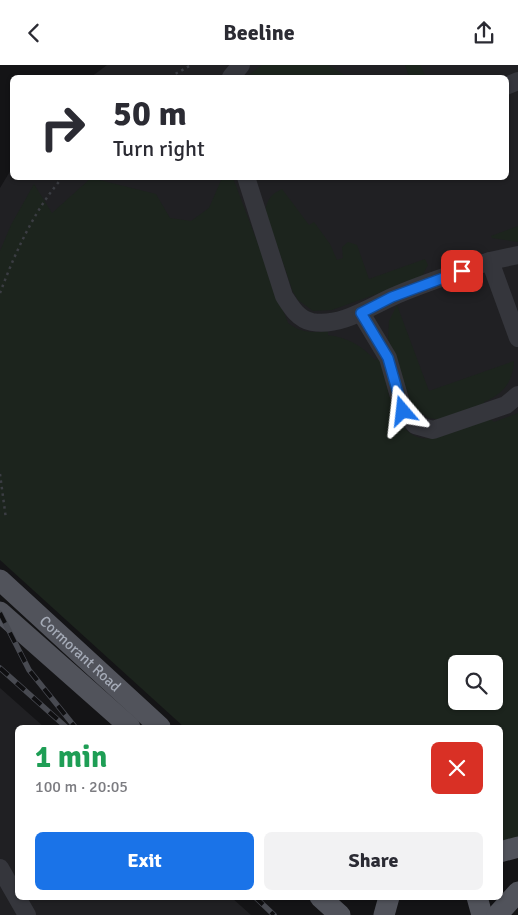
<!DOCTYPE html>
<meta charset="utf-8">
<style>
body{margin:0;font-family:Signika,sans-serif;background:#f2f2f3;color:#2b2b33;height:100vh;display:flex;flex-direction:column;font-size:19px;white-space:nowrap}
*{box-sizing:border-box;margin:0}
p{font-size:16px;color:#7c7c81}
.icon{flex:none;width:28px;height:28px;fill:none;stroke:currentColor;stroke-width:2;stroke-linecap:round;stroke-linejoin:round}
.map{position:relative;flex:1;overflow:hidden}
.sheet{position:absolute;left:15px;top:660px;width:488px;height:175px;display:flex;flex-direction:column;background:#fff;border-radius:8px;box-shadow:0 1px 4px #0004}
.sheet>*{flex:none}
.hud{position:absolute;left:10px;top:10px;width:499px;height:105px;border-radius:8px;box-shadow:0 1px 4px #0004;background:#fff;color:#2b2b33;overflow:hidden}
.controls{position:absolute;left:448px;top:590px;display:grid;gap:10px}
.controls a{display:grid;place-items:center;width:55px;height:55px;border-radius:8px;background:#fff;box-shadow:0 1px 4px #0004;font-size:25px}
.pin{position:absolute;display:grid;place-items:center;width:42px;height:42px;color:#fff;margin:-21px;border-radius:10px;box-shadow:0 2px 8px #0006}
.me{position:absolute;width:55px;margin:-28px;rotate:343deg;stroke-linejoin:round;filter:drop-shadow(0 0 4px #0008)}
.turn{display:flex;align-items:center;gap:18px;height:105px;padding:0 20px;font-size:22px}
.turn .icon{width:65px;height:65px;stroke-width:2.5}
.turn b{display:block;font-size:35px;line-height:42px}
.round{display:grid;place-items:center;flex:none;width:52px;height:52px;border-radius:8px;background:#f2f2f3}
.overview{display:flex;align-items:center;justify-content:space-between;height:85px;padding:0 20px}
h1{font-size:30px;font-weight:800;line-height:38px;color:#1e9e55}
.cta{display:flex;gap:10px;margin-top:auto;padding:10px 20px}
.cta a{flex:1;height:58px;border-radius:8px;background:#1a73e8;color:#fff;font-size:20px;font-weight:800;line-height:58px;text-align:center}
.cta a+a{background:#f2f2f3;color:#2b2b33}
header{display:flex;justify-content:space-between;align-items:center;height:65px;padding:0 20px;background:#fff;font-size:22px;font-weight:800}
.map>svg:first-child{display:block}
.built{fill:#202023}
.green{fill:#1c241d;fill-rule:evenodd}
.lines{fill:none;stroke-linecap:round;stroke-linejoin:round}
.path{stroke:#3b3d43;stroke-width:2.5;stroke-dasharray:2.5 4;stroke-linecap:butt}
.minor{stroke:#35363c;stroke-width:18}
.major{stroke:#51535b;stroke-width:21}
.rail-casing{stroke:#484a51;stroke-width:5.5}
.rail{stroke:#0f0f11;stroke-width:4;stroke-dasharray:11;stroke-linecap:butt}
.route-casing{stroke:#114b97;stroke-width:12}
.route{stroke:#1a73e8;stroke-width:9}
.labels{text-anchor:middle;stroke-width:4.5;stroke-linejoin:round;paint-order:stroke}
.street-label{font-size:15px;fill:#a5abb7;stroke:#0f0f11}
</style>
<header><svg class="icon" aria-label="back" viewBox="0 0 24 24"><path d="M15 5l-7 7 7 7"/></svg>Beeline<svg class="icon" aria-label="share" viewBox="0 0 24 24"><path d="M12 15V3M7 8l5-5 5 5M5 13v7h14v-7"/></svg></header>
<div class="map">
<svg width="518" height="850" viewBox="0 0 518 850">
<rect width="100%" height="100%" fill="#141416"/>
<!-- built -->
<g class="built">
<path d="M107,0H518V372L0,486V123L12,103V112H506V12H91Z"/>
<path d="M0,623L44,662H18V832L232,833L251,850H0Z"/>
</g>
<!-- green -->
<g class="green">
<path d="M262,0H328L348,12H246Z"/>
<path d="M405,0H420L426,12H408L409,11Z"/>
<path d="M91,113L156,129L170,153L191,156L209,143L222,113H233L288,258C301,268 312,268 328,266V270C348,273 361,280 375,295L380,292C388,321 393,380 434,373L489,353L494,357L518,348V772L500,778V662H184L0,495V186L11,160L34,119L52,148ZM456,599H494V636H456Z"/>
<path d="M282,124L309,160L314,157L330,179L337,195L343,193L342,182L348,177L357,180L369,214L425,194L428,200L421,213L332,245L313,246L298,235L293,227L265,145C268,134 271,129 282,124Z"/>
<path d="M518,161V177L492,173L491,171Z"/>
<path d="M397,240L429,326L514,296C513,317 503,329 484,337L485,340L443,355L428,353L415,343L410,335L388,273L389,256Z"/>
</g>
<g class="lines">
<!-- path -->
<g class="path">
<path d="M170,12L191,0"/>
<path d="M0,228C15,188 34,145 63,112"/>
<path d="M0,409L6,454"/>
</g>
<!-- minor -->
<g class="minor">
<path d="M231,12L241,0"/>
<path d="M506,21L518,16"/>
<path d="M246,112L284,231C291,242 298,254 312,257C340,262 368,243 392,232C423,218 457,208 490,196"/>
<path d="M518,190L490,196L518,273"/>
<path d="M361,248L388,293L403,345L415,360L433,365L506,340L518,330"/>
<path d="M0,803L27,850"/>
</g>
<!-- major -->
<g class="major">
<path id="s1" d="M0,515L160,662"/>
<path d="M0,547L130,662"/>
<path d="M500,787L518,782"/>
<path d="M320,832L340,850"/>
<path d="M477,832L482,850"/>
<path d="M384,850L389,832"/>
<path d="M497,850L518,827"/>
</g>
<defs>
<g id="rail">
<path d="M0,548L29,605L75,662"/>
<path d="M0,603L66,662"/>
<path d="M255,832L274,850"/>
</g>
</defs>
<!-- rail casing -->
<use href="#rail" class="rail-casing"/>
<!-- rail -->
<use href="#rail" class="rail"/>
</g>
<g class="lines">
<defs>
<path id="route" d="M403,346L388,293L361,248L392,232L462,206"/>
</defs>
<!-- route casing -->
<use href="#route" class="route-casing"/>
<!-- route -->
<use href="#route" class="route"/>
</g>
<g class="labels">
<!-- street labels -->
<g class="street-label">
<text dy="5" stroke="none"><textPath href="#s1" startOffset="109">Cormorant Road</textPath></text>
</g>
</g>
</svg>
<div class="controls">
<a><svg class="icon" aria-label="search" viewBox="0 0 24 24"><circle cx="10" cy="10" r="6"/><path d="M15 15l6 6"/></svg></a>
</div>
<div class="pin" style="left:462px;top:206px;background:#d93025"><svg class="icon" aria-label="arrive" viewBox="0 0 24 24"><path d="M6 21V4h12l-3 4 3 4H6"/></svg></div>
<svg class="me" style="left:403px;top:346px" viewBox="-20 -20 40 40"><path d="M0-17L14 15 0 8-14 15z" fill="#1a73e8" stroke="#fff" stroke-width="4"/></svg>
<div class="hud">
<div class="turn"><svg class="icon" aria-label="right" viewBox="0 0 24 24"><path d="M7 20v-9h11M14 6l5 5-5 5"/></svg><div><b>50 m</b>Turn right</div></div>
</div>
<section class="sheet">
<div class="overview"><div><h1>1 min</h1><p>100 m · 20:05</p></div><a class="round" style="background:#d93025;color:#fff"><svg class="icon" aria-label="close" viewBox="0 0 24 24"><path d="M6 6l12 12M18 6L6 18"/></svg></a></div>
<div class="cta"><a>Exit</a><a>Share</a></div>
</section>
</div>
